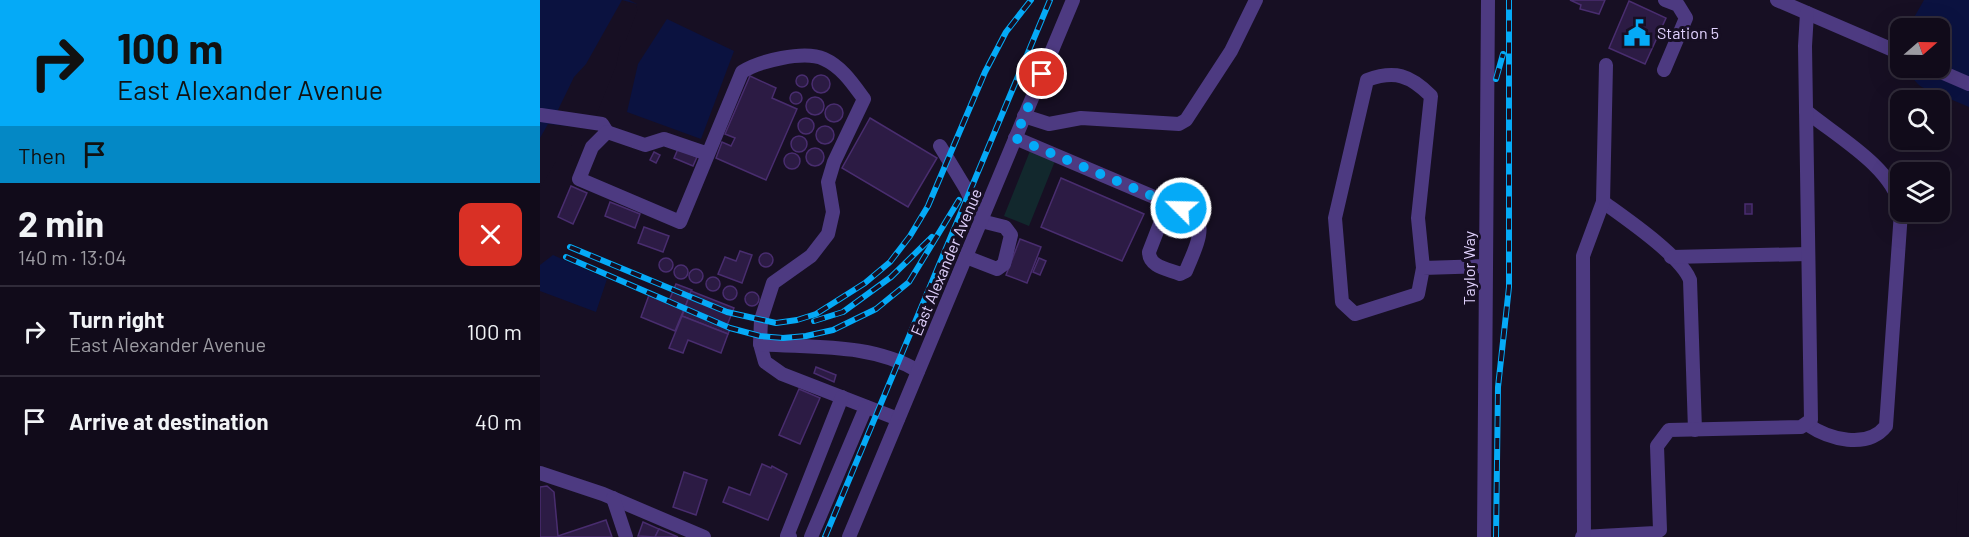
<!DOCTYPE html>
<meta charset="utf-8">
<style>
body{margin:0;font-family:Barlow,sans-serif;background:#1e1927;color:#f1f3f6;height:100vh;display:flex;flex-direction:column;font-size:22px;white-space:nowrap}
*{box-sizing:border-box;margin:0}
p{font-size:20px;color:#9c9ba2}
.icon{flex:none;width:33px;height:33px;fill:none;stroke:currentColor;stroke-width:2;stroke-linecap:round;stroke-linejoin:round}
.map{position:relative;flex:1;overflow:hidden}
.details{display:flex;flex-direction:column;background:#110b1a;width:540px}
.details>*{flex:none}
.banner{background:#05aaf7;color:#111;overflow:hidden}
.needle{width:39px;rotate:70deg}
.tools{position:absolute;left:1350px;top:18px;display:grid;gap:12px}
.tools a{display:grid;place-items:center;width:60px;height:60px;border-radius:12px;background:#110b1a;box-shadow:0 6px 24px #0002,0 0 0 2px #302b39;font-size:30px}
.pin{position:absolute;display:grid;place-items:center;width:51px;height:51px;color:#fff;margin:-26px;border:3px solid #fff;border-radius:50%;box-shadow:0 2px 6px #0007}
.me{position:absolute;width:66px;margin:-33px;rotate:293deg;stroke-linejoin:round;filter:drop-shadow(0 0 4px #0008)}
.turn{display:flex;align-items:center;gap:21px;height:126px;padding:0 18px;font-size:27px}
.turn .icon{width:78px;height:78px;stroke-width:2.5}
.turn b{display:block;font-size:42px;line-height:51px}
.then{display:flex;align-items:center;height:57px;padding:0 18px;background:#0003;gap:12px;font-size:22px}
.round{display:grid;place-items:center;flex:none;width:63px;height:63px;border-radius:12px;background:#1e1927}
.summary{display:flex;align-items:center;justify-content:space-between;height:102px;padding:0 18px}
h1{font-size:36px;font-weight:700;line-height:45px}
ul{padding:0;list-style:none}
li{display:flex;align-items:center;gap:18px;height:90px;padding:0 18px;border-top:2px solid #302b39}
li div{flex:1}
li b{display:block;font-size:22px}
li em{font-style:normal}
main{display:flex;flex:1;min-height:0}
.map>svg:first-child{display:block}
.green{fill:#12282d}
.water{fill:#0b1240}
.pier{fill:#170f23}
.building{fill:#2c1b44;stroke:#492d6f;stroke-width:1.5}
.lines{fill:none;stroke-linecap:round;stroke-linejoin:round}
.minor{stroke:#4d3a81;stroke-width:14}
.rail-casing{stroke:#05aaf7;stroke-width:6}
.rail{stroke:#170f23;stroke-width:4;stroke-dasharray:11;stroke-linecap:butt}
.route{stroke:#05aaf7;stroke-width:10;stroke-dasharray:0 18}
.labels{text-anchor:middle;stroke-width:6;stroke-linejoin:round;paint-order:stroke}
.poi-label{font-size:16px;fill:#e1d2fe;stroke:#170f23;text-anchor:start}
.street-label{font-size:16px;fill:#e1d2fe;stroke:#170f23}
</style>
<main>
<section class="details">
<div class="banner">
<div class="turn"><svg class="icon" aria-label="right" viewBox="0 0 24 24"><path d="M7 20v-9h11M14 6l5 5-5 5"/></svg><div><b>100 m</b>East Alexander Avenue</div></div>
<div class="then">Then<svg class="icon" aria-label="arrive" viewBox="0 0 24 24"><path d="M6 21V4h12l-3 4 3 4H6"/></svg></div>
</div>
<div class="summary"><div><h1>2 min</h1><p>140 m · 13:04</p></div><a class="round" style="background:#d93025;color:#fff"><svg class="icon" aria-label="close" viewBox="0 0 24 24"><path d="M6 6l12 12M18 6L6 18"/></svg></a></div>
<ul>
<li><svg class="icon" aria-label="right" viewBox="0 0 24 24"><path d="M7 20v-9h11M14 6l5 5-5 5"/></svg><div><b>Turn right</b><p>East Alexander Avenue</p></div><em>100 m</em></li>
<li><svg class="icon" aria-label="arrive" viewBox="0 0 24 24"><path d="M6 21V4h12l-3 4 3 4H6"/></svg><div><b>Arrive at destination</b></div><em>40 m</em></li>
</ul>
</section>
<div class="map">
<svg width="1429" height="537" viewBox="0 0 1429 537">
<rect width="100%" height="100%" fill="#170f23"/>
<!-- green -->
<path class="green" d="M490,151L515,161L489,226L464,216Z"/>
<!-- water -->
<g class="water">
<path d="M0,0H89L97,4L52,116L13,161L0,185Z"/>
<path d="M1384,0H1429V119C1412,102 1373,92 1369,68H1400V28H1368Z"/>
<path d="M127,19L194,51L161,139L87,112L98,64Z"/>
<path d="M13,255L67,279L56,312L0,291V265Z"/>
</g>
<!-- pier -->
<g class="pier">
<path d="M82,0L97,4L96,8L98,9L86,40L80,47L76,66L55,118L17,112L34,77L46,64Z"/>
<path d="M1377,85L1429,107V122L1415,110L1374,86Z"/>
<path d="M8,124L48,128L15,163L0,188V138Z"/>
<path d="M1429,376V537H1416L1418,483L1421,476L1423,381Z"/>
</g>
<!-- building -->
<g class="building">
<path d="M1030,0H1065L1059,14L1040,9L1041,5Z"/>
<path d="M1089,1L1126,18L1105,64L1069,48Z"/>
<circle cx="281" cy="84" r="9"/>
<circle cx="262" cy="81" r="6"/>
<path d="M210,76L236,88L232,98L257,109L226,180L176,158L182,142L191,146L195,138L185,134Z"/>
<circle cx="256" cy="98" r="6"/>
<circle cx="275" cy="106" r="9"/>
<circle cx="294" cy="113" r="9"/>
<circle cx="266" cy="126" r="8"/>
<path d="M330,118L397,158L368,207L302,168Z"/>
<circle cx="285" cy="135" r="9"/>
<circle cx="259" cy="144" r="8"/>
<circle cx="275" cy="157" r="9"/>
<path d="M138,149L157,157L153,166L134,158Z"/>
<path d="M114,152L120,155L116,163L110,160Z"/>
<circle cx="252" cy="161" r="8"/>
<path d="M521,178L604,214L582,261L501,227Z"/>
<path d="M31,186L47,193L33,224L18,217Z"/>
<path d="M70,202L100,214L95,228L65,216Z"/>
<rect x="1205" y="204" width="7" height="10"/>
<path d="M104,227L129,236L123,252L98,243Z"/>
<path d="M480,239L501,247L487,283L466,275Z"/>
<path d="M200,251L212,255L202,283L178,274L185,257L196,261Z"/>
<circle cx="226" cy="260" r="7"/>
<circle cx="126" cy="265" r="7"/>
<path d="M499,258L506,261L500,275L493,272Z"/>
<circle cx="141" cy="272" r="7"/>
<circle cx="156" cy="276" r="7"/>
<circle cx="173" cy="284" r="7"/>
<path d="M136,284L152,290L135,331L101,317L109,295L128,303Z"/>
<circle cx="190" cy="293" r="7"/>
<path d="M151,291L194,308L186,328L190,329L188,334L142,316Z"/>
<circle cx="212" cy="299" r="7"/>
<path d="M142,316L188,334L181,353L148,340L143,353L129,348Z"/>
<path d="M276,367L296,375L294,382L274,373Z"/>
<path d="M259,389L280,398L260,444L239,435Z"/>
<path d="M222,464L231,468L232,466L247,474L228,520L183,502L189,487L210,495Z"/>
<path d="M144,472L167,480L156,515L133,507Z"/>
<path d="M7,486L14,492L18,536L66,520L72,537H0V487Z"/>
<path d="M103,522L119,529L115,537L98,536Z"/>
<path d="M119,529L138,537H115Z"/>
</g>
<g class="lines">
<!-- minor -->
<g class="minor">
<path d="M1237,0L1360,53"/>
<path d="M1392,68L1429,84"/>
<path d="M1124,70L1146,18L1138,5L1125,0"/>
<path d="M1266,111C1296,136 1352,167 1360,206"/>
<path d="M1,115L62,124L67,132"/>
<path d="M484,116L509,124L541,118L639,124L646,120L691,51L716,0"/>
<path d="M475,138L654,214C668,228 652,255 646,271L640,274C628,269 609,267 609,252L628,203"/>
<path d="M400,146L426,189L441,221L465,227L471,235L464,264L457,269L426,257"/>
<path d="M168,154L124,139L105,145L67,132L52,147L39,179L140,222L202,72C219,61 264,50 284,59C302,67 313,84 324,99L294,162L288,182L293,212L288,234L271,256L233,283L221,320L220,344L225,362L242,374L358,419"/>
<path d="M1063,202C1085,218 1141,256 1150,280L1155,430"/>
<path d="M1131,257L1268,254"/>
<path d="M883,268L878,294L815,314L802,302L795,218L827,80C855,70 870,75 891,96L878,218L883,268L946,266"/>
<path d="M220,344C272,348 332,343 378,371"/>
<path d="M1268,425C1289,439 1327,450 1346,426L1361,212"/>
<path d="M0,473L63,494L164,537"/>
<path d="M73,498L86,537"/>
<path d="M250,537L247,536L302,397"/>
<path d="M271,537L326,407"/>
<path d="M309,537L533,0"/>
<path d="M944,537L948,0"/>
<path d="M1042,537L1115,533L1120,530L1117,446L1129,430L1261,427L1271,420L1265,46L1267,13"/>
<path d="M1044,537L1043,256L1063,202L1066,65"/>
</g>
<defs>
<g id="rail">
<path d="M956,79L963,54"/>
<path d="M30,247L187,312L236,323L257,320L276,314L325,283L350,262L370,236L388,206L445,72L466,32L491,0"/>
<path d="M26,257L190,328L220,336L243,338L266,336L293,330L336,309L369,282L419,200"/>
<path d="M274,321L303,312L351,277L392,237"/>
<path d="M285,537L510,0"/>
<path d="M956,537L958,387L969,287V0"/>
</g>
</defs>
<!-- rail casing -->
<use href="#rail" class="rail-casing"/>
<!-- rail -->
<use href="#rail" class="rail"/>
</g>
<g class="lines">
<!-- route -->
<path class="route" d="M502,74L475,138L641,208"/>
</g>
<!-- icons -->
<defs>
<symbol id="civic-bare" viewBox="-9 -9 18 18"><path d="M-.6-6.5H3V-4.5H.6V-3L4-1V1h2V6H-6V1h2V-1L-.6-3ZM-1.2 2.5V6h2.4V2.5Z" fill="#05aaf7" stroke="#170f23" stroke-width="2.5" paint-order="stroke"/></symbol>
</defs>
<g fill-rule="evenodd">
<use href="#civic-bare" x="1078" y="14" width="38" height="38"/>
</g>
<g class="labels">
<!-- poi labels -->
<g class="poi-label">
<text x="1117" y="39">Station 5</text>
</g>
<!-- street labels -->
<g class="street-label">
<text transform="translate(406 262) rotate(-67)" y="6">East Alexander Avenue</text>
<text transform="translate(929 268) rotate(-90)" y="6">Taylor Way</text>
</g>
</g>
</svg>
<div class="tools">
<a><svg class="needle" viewBox="-14 -14 28 28"><path d="M0-13l5 13h-10z" fill="#e53935"/><path d="M0 13l5-13h-10z" fill="#9c9ba2"/></svg></a>
<a><svg class="icon" aria-label="search" viewBox="0 0 24 24"><circle cx="10" cy="10" r="6"/><path d="M15 15l6 6"/></svg></a>
<a><svg class="icon" aria-label="layers" viewBox="0 0 24 24"><path d="M12 4l9 5-9 5-9-5zM3 14l9 5 9-5"/></svg></a>
</div>
<div class="pin" style="left:502px;top:74px;background:#d93025"><svg class="icon" aria-label="arrive" viewBox="0 0 24 24"><path d="M6 21V4h12l-3 4 3 4H6"/></svg></div>
<svg class="me" style="left:641px;top:208px" viewBox="-20 -20 40 40"><circle r="17" fill="#05aaf7" stroke="#fff" stroke-width="3"/><path d="M0-11L8 9 0 5-8 9z" fill="#fff"/></svg>
</div>
</main>
